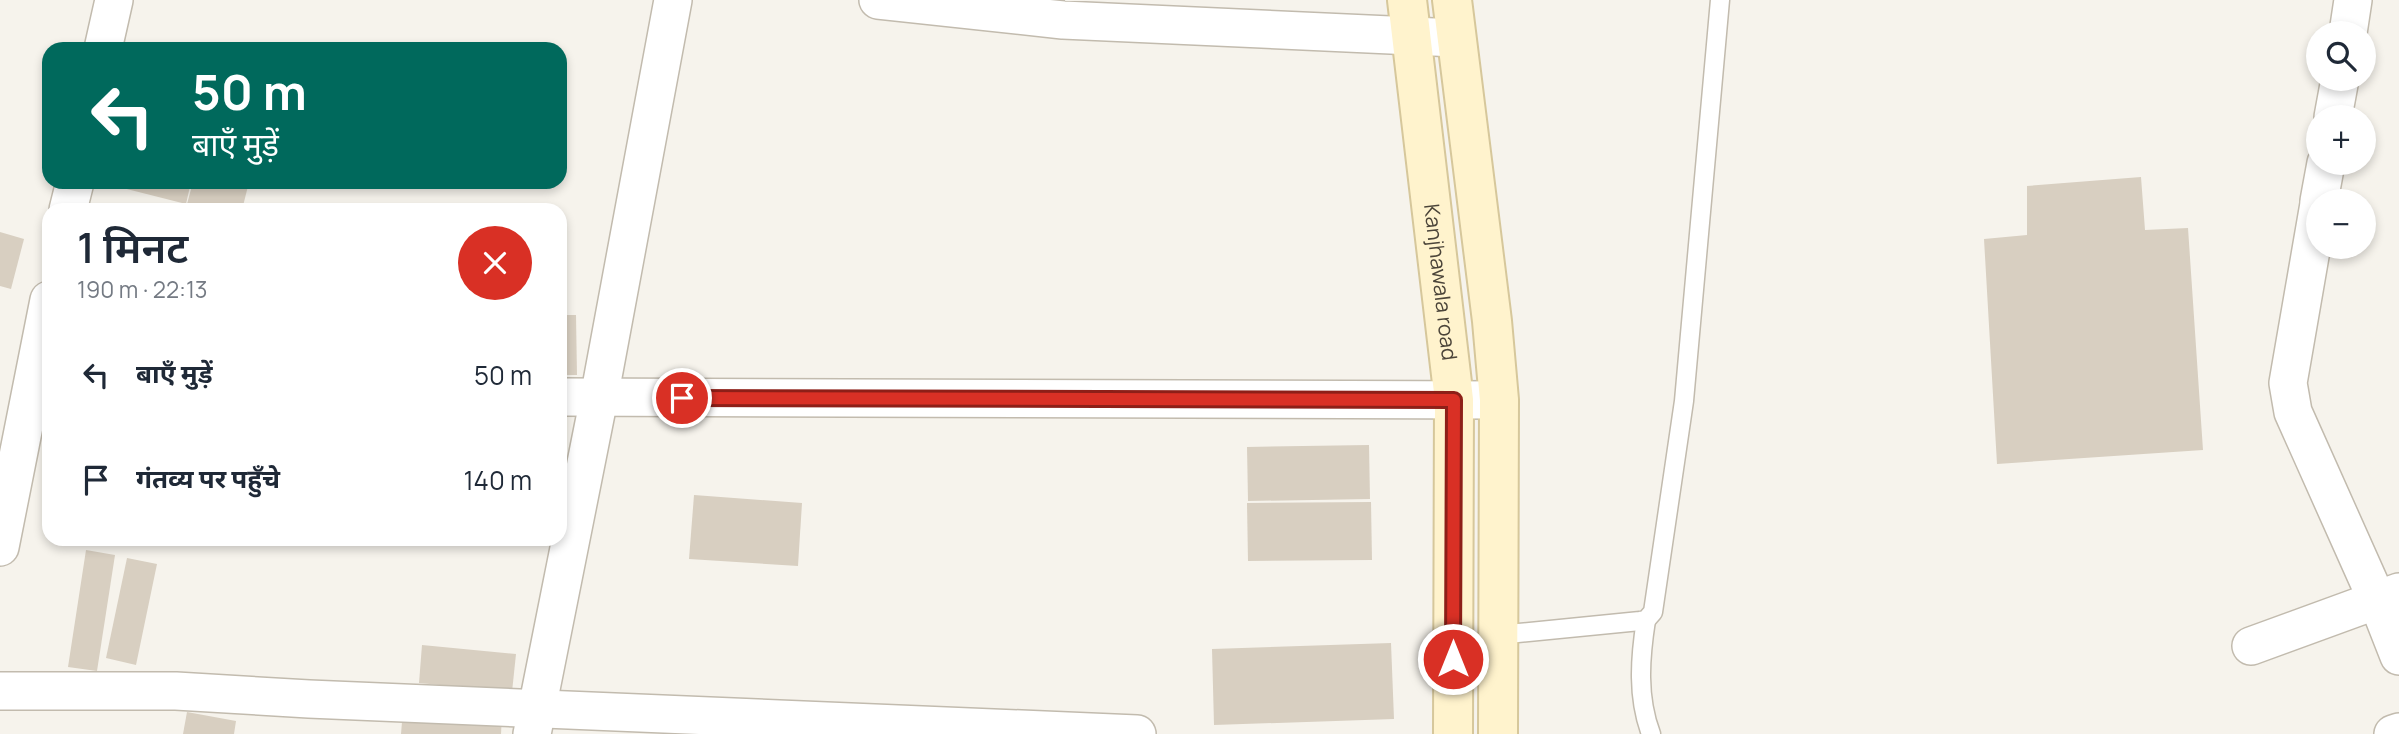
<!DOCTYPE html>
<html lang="hi">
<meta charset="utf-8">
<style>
body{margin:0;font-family:Manrope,"Noto Sans Devanagari",sans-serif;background:#f2f2f3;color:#1f2937;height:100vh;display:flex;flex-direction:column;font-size:26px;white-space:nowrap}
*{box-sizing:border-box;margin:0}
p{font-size:23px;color:#747a83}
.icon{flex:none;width:38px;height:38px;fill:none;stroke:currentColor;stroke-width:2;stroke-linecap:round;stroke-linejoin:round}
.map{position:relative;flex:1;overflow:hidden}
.panel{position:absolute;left:42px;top:203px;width:525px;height:343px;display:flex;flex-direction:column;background:#fff;border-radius:21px;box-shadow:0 4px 10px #0003}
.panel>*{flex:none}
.hud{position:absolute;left:42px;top:42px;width:525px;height:147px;border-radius:21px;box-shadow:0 4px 10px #0003;background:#00695c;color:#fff;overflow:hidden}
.fabs{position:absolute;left:2306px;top:21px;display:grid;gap:14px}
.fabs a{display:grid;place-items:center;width:70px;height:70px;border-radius:50%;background:#fff;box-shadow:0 4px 10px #0003;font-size:35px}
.pin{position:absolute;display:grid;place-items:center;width:60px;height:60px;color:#fff;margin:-30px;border:4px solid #fff;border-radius:50%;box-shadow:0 2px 7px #0007}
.me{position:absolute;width:77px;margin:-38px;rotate:0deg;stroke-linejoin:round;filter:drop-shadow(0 0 5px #0008)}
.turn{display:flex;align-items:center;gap:24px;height:147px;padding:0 35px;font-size:32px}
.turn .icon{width:91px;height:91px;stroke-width:2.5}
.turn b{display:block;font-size:49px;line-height:60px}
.round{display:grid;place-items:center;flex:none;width:74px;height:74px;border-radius:37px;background:#f2f2f3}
.overview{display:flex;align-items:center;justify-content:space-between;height:119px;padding:0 35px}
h1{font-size:42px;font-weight:600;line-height:52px}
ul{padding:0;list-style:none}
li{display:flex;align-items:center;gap:21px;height:105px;padding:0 35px}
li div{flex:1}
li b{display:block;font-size:26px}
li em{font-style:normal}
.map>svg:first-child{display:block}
.building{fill:#d8cfc1}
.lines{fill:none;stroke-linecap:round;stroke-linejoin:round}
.service-casing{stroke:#c2bbae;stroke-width:21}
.minor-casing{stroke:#c2bbae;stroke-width:40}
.secondary-casing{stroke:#d6c79b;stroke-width:42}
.service{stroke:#fff;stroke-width:18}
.minor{stroke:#fff;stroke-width:37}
.secondary{stroke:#fff3cd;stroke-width:38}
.route-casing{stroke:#8d1f18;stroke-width:18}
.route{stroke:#d93025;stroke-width:12}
.labels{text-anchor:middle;stroke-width:7;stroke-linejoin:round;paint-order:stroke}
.street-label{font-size:21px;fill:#4b4439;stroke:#fff}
</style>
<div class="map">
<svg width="2399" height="734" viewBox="0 0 2399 734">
<rect width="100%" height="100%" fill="#f6f3ec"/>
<!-- building -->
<g class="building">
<path d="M2141,177L2145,230L2188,228L2203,450L1997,464L1984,239L2027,235V186Z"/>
<path d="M99,182H191L186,204Z"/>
<path d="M193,182H249L242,210H212L187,204Z"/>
<path d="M0,232L24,239L11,289L0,286Z"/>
<path d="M560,315H576L577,375H560Z"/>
<path d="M1369,445L1370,499L1248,501L1247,447Z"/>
<path d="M694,495L802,503L798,566L689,559Z"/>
<path d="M1371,502L1372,560L1248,561L1247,503Z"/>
<path d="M86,550L115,555L97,671L68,667Z"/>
<path d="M127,558L157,564L136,665L106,658Z"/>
<path d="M1391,643L1394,719L1214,725L1212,649Z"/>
<path d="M422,645L516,654L512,692L419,683Z"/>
<path d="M403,710L502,715L501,734H401Z"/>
<path d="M187,712L236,721L234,734H183Z"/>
</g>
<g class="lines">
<defs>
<g id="service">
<path d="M1646,620C1640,658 1637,697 1651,734"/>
<path d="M1498,635L1640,621L1646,620L1653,612L1684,401L1720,0"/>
</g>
<g id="minor">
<path d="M878,0L1063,20L1456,38"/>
<path d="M2348,33L2353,0"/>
<path d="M103,49L114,0"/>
<path d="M2333,117L2340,79"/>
<path d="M2319,201L2326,163"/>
<path d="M2319,204L2288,383L2293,412L2377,600L2399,656"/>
<path d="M68,210L75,182"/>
<path d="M560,397L1499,400"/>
<path d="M0,547L49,300"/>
<path d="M2251,646L2399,592"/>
<path d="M0,691H176L309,699L1137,734"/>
<path d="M532,734L599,398L673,0"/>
<path d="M2393,734L2399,732"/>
</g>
<g id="secondary">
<path id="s1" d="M1407,0L1454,400L1453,734"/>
<path d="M1452,0L1492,321L1499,400L1498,734"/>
</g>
</defs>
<!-- service casing -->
<use href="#service" class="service-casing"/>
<!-- minor casing -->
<use href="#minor" class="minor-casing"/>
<!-- secondary casing -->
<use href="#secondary" class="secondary-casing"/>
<!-- service -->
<use href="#service" class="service"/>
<!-- minor -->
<use href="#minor" class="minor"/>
<!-- secondary -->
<use href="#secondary" class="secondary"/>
</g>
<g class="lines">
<defs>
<path id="route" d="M682,398L1454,400L1453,659"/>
</defs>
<!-- route casing -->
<use href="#route" class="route-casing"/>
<!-- route -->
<use href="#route" class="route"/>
</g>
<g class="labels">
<!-- street labels -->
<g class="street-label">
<text dy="7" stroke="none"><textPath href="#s1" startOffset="284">Kanjhawala road</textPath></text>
</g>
</g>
</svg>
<div class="fabs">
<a><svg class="icon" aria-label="search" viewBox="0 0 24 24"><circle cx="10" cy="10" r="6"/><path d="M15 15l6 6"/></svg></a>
<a>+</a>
<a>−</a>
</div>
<div class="pin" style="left:682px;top:398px;background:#d93025"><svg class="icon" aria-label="arrive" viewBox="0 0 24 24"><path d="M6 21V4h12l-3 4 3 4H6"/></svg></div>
<svg class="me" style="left:1453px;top:659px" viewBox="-20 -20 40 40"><circle r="17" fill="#d93025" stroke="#fff" stroke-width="3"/><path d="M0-11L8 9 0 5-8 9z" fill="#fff"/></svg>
<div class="hud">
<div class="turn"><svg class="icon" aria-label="left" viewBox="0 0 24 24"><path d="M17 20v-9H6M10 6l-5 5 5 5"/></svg><div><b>50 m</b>बाएँ मुड़ें</div></div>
</div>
<section class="panel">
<div class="overview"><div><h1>1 मिनट</h1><p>190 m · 22:13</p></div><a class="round" style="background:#d93025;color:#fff"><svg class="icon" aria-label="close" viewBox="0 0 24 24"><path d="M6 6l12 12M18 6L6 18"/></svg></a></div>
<ul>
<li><svg class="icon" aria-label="left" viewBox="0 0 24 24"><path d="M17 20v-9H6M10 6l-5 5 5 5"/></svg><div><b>बाएँ मुड़ें</b></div><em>50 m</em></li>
<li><svg class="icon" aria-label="arrive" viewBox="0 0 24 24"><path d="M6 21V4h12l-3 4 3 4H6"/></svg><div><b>गंतव्य पर पहुँचे</b></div><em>140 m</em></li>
</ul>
</section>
</div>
